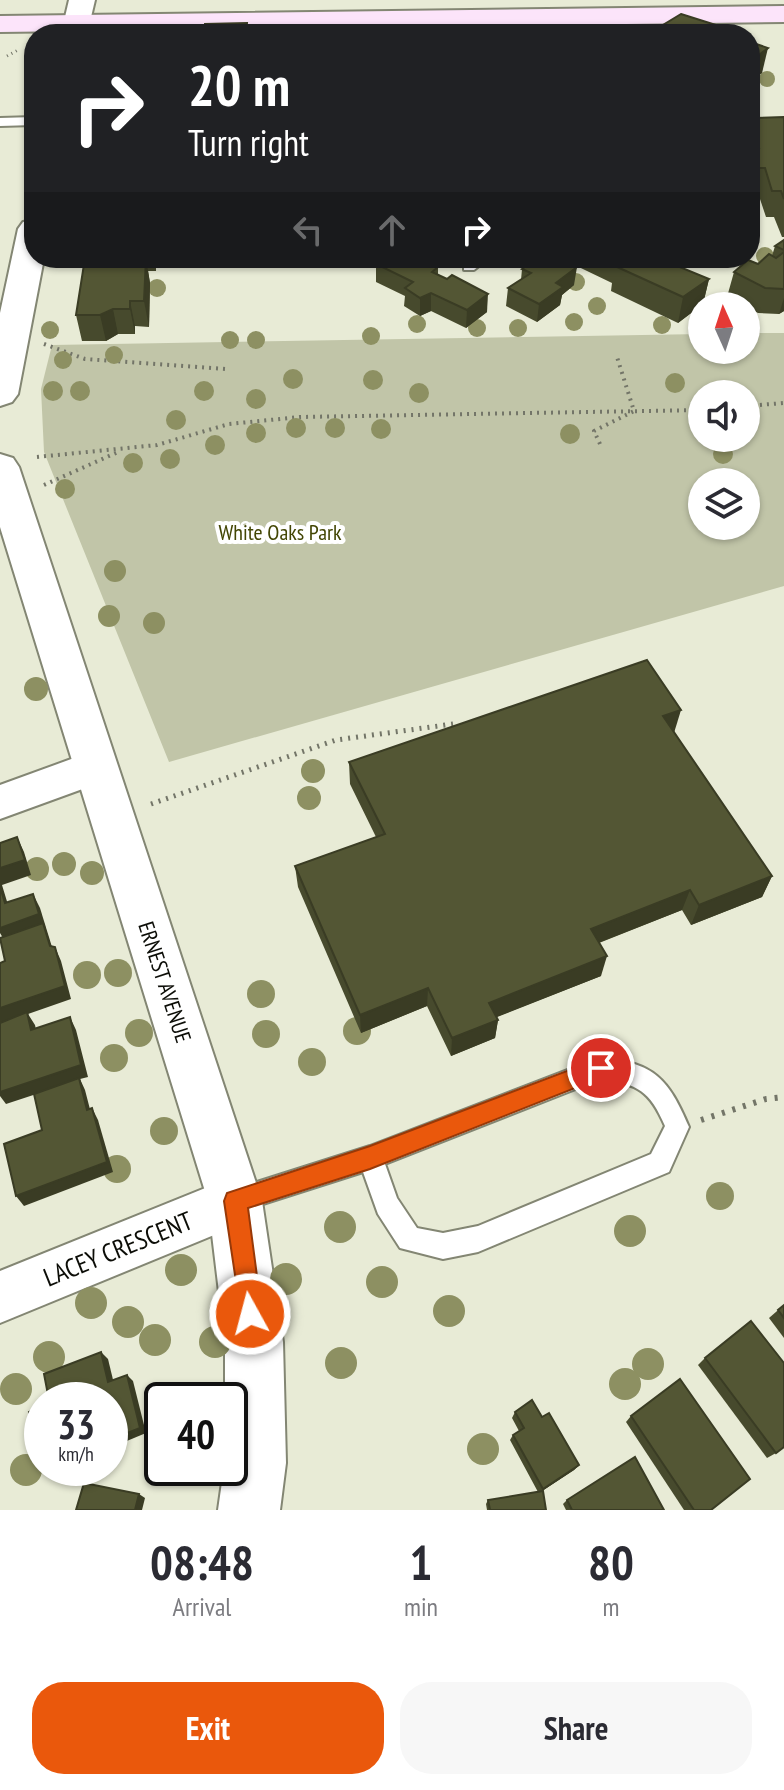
<!DOCTYPE html>
<style>
body{margin:0;font-family:"PT Sans Narrow",sans-serif;background:#f7f7f7;color:#2b2b33;height:100vh;display:flex;flex-direction:column;font-size:30px;white-space:nowrap}
*{box-sizing:border-box;margin:0}
p{font-size:26px;color:#7c7c81}
.icon{flex:none;width:44px;height:44px;fill:none;stroke:currentColor;stroke-width:2;stroke-linecap:round;stroke-linejoin:round}
.map{position:relative;height:1510px;overflow:hidden}
.details{display:flex;flex-direction:column;background:#fff;flex:1}
.details>*{flex:none}
.banner{position:absolute;left:24px;top:24px;width:736px;height:244px;border-radius:32px;box-shadow:0 2px 6px #0004;background:#202124;color:#fff;overflow:hidden}
.needle{width:52px;rotate:357deg}
.tools{position:absolute;left:688px;top:292px;display:grid;gap:16px}
.tools a{display:grid;place-items:center;width:72px;height:72px;border-radius:50%;background:#fff;box-shadow:0 2px 6px #0004;font-size:40px}
.speed{position:absolute;left:24px;top:1382px;display:flex;gap:16px;font-size:40px;font-weight:700;text-align:center}
.speed>*{display:grid;place-content:center;width:104px;height:104px;border-radius:50%;background:#fff;box-shadow:0 2px 6px #0004;line-height:1}
.speed small{font-size:20px;font-weight:400}
.speed .limit{border:4px solid #111;border-radius:12px;background:#fff;color:#111}
.pin{position:absolute;display:grid;place-items:center;width:68px;height:68px;color:#fff;margin:-34px;border:4px solid #fff;border-radius:50%;box-shadow:0 2px 8px #0007}
.me{position:absolute;width:88px;margin:-44px;rotate:353deg;stroke-linejoin:round;filter:drop-shadow(0 0 6px #0008)}
.turn{display:flex;align-items:center;gap:28px;height:168px;padding:0 32px;font-size:36px}
.turn .icon{width:104px;height:104px;stroke-width:2.5}
.turn b{display:block;font-size:56px;line-height:68px}
.lanes{display:flex;align-items:center;height:76px;padding:0 32px;background:#0003;justify-content:center;gap:40px;direction:ltr}
.lanes .off{opacity:.35}
.eta{display:flex;justify-content:space-evenly;align-items:center;height:136px;text-align:center}
.eta b{font-size:48px;font-weight:800;line-height:56px}
.cta{display:flex;gap:16px;margin-top:auto;padding:16px 32px}
.cta a{flex:1;height:92px;border-radius:32px;background:#ea580c;color:#fff;font-size:32px;font-weight:800;line-height:92px;text-align:center}
.cta a+a{background:#f7f7f7;color:#2b2b33}
.map>svg:first-child{display:block}
.green{fill:#c1c5a8;fill-rule:evenodd}
.lines{fill:none;stroke-linecap:round;stroke-linejoin:round}
.service-casing{stroke:#838673;stroke-width:4}
.minor-casing{stroke:#838673;stroke-width:4}
.tertiary-casing{stroke:#838673;stroke-width:4}
.secondary-casing{stroke:#838673;stroke-width:4}
.path-far3{stroke:#737568;stroke-width:3;stroke-dasharray:1 4;stroke-linecap:butt}
.path-far2{stroke:#737568;stroke-width:4;stroke-dasharray:2 5;stroke-linecap:butt}
.path-far1{stroke:#737568;stroke-width:5;stroke-dasharray:2 6;stroke-linecap:butt}
.path{stroke:#737568;stroke-width:6;stroke-dasharray:3 8;stroke-linecap:butt}
.service{fill:#fff;fill-rule:evenodd}
.minor{fill:#fff;fill-rule:evenodd}
.tertiary{fill:#fff;fill-rule:evenodd}
.secondary{fill:#fce4fa;fill-rule:evenodd}
.tree{fill:#8d9062}
.wall{fill:#474a2d}
.shaded-wall{fill:#3a3c24}
.building{fill:#535634;stroke:#3a3c24;stroke-width:2}
.route{fill:#ea580c;stroke:#983908;stroke-width:2}
.labels{text-anchor:middle;stroke-width:8;stroke-linejoin:round;paint-order:stroke}
.park-label{font-size:22px;fill:#434604;stroke:#fff}
.street-label{font-size:22px;fill:#0c0d07;stroke:#fff}
.near-street-label{font-size:26px;fill:#0c0d07;stroke:#fff}
</style>
<div class="map">
<svg width="784" height="1510" viewBox="0 0 784 1510">
<rect width="100%" height="100%" fill="#e8ebd6"/>
<!-- green -->
<path class="green" d="M746,333H784V586L169,762L44,452L41,389L52,345L702,334V350H746ZM746,394V438H702V394ZM746,482V526H702V482Z"/>
<g class="lines">
<defs>
<g id="service">
<path d="M34,117V125L0,126V118Z"/>
<path d="M472,258H489L474,270H464V264Z"/>
<path d="M679,258H704L692,265Z"/>
<path d="M601,1057C655,1064 668,1078 689,1127L669,1172L478,1252L443,1259L400,1248L378,1214L363,1172L235,1213L226,1210L223,1201L226,1192L235,1189L370,1146ZM601,1079C638,1084 650,1091 665,1126L651,1154L478,1226L443,1233L417,1228L397,1198L385,1164Z"/>
</g>
<g id="minor">
<path d="M96,750L110,755L116,767L110,779L0,819V785Z"/>
<path d="M235,1176L253,1183L260,1201L253,1219L0,1323V1271Z"/>
</g>
<g id="tertiary">
<path d="M69,0H95L87,34H61Z"/>
<path d="M34,220V258H44L18,394L12,402L0,406V313L18,229L23,222Z"/>
<path d="M0,454L13,458L19,467L262,1201L283,1342L286,1463L280,1510H218L224,1468H230V1400H225V1342L208,1201L0,527Z"/>
</g>
<path id="secondary" d="M784,6V22L0,32V16Z"/>
</defs>
<!-- service casing -->
<use href="#service" class="service-casing"/>
<!-- minor casing -->
<use href="#minor" class="minor-casing"/>
<!-- tertiary casing -->
<use href="#tertiary" class="tertiary-casing"/>
<!-- secondary casing -->
<use href="#secondary" class="secondary-casing"/>
<!-- path-far3 -->
<path class="path-far3" d="M7,56L20,49"/>
<!-- path-far2 -->
<g class="path-far2">
<path d="M44,344L85,359L226,369"/>
<path d="M746,406L784,403"/>
<path d="M600,444L594,431L634,411L617,357"/>
<path d="M37,457L157,445L229,424L300,417L702,410"/>
<path d="M44,485L118,452"/>
</g>
<!-- path-far1 -->
<path class="path-far1" d="M151,804L336,740L453,724"/>
<!-- path -->
<path class="path" d="M701,1120L766,1099L784,1097"/>
<!-- service -->
<use href="#service" class="service"/>
<!-- minor -->
<use href="#minor" class="minor"/>
<!-- tertiary -->
<use href="#tertiary" class="tertiary"/>
<!-- secondary -->
<use href="#secondary" class="secondary"/>
</g>
<!-- trees -->
<g class="tree">
<circle cx="767" cy="79" r="8"/>
<circle cx="765" cy="256" r="9"/>
<circle cx="576" cy="282" r="9"/>
<circle cx="157" cy="288" r="9"/>
<circle cx="597" cy="306" r="9"/>
<circle cx="574" cy="322" r="9"/>
<circle cx="417" cy="324" r="9"/>
<circle cx="662" cy="325" r="9"/>
<circle cx="477" cy="328" r="9"/>
<circle cx="518" cy="328" r="9"/>
<circle cx="50" cy="330" r="9"/>
<circle cx="371" cy="336" r="9"/>
<circle cx="230" cy="340" r="9"/>
<circle cx="256" cy="340" r="9"/>
<circle cx="114" cy="355" r="9"/>
<circle cx="63" cy="360" r="9"/>
<circle cx="293" cy="379" r="10"/>
<circle cx="373" cy="380" r="10"/>
<circle cx="675" cy="383" r="10"/>
<circle cx="53" cy="391" r="10"/>
<circle cx="80" cy="391" r="10"/>
<circle cx="204" cy="391" r="10"/>
<circle cx="419" cy="393" r="10"/>
<circle cx="256" cy="399" r="10"/>
<circle cx="176" cy="420" r="10"/>
<circle cx="296" cy="428" r="10"/>
<circle cx="335" cy="428" r="10"/>
<circle cx="381" cy="429" r="10"/>
<circle cx="256" cy="433" r="10"/>
<circle cx="570" cy="434" r="10"/>
<circle cx="215" cy="445" r="10"/>
<circle cx="723" cy="454" r="10"/>
<circle cx="170" cy="459" r="10"/>
<circle cx="133" cy="463" r="10"/>
<circle cx="65" cy="489" r="10"/>
<circle cx="115" cy="571" r="11"/>
<circle cx="109" cy="616" r="11"/>
<circle cx="154" cy="623" r="11"/>
<circle cx="36" cy="689" r="12"/>
<circle cx="313" cy="771" r="12"/>
<circle cx="309" cy="798" r="12"/>
<circle cx="64" cy="864" r="12"/>
<circle cx="37" cy="869" r="12"/>
<circle cx="92" cy="873" r="12"/>
<circle cx="118" cy="973" r="14"/>
<circle cx="87" cy="975" r="14"/>
<circle cx="261" cy="994" r="14"/>
<circle cx="357" cy="1031" r="14"/>
<circle cx="139" cy="1033" r="14"/>
<circle cx="266" cy="1034" r="14"/>
<circle cx="114" cy="1058" r="14"/>
<circle cx="312" cy="1062" r="14"/>
<circle cx="164" cy="1131" r="14"/>
<circle cx="117" cy="1169" r="14"/>
<circle cx="720" cy="1196" r="14"/>
<circle cx="340" cy="1227" r="16"/>
<circle cx="630" cy="1231" r="16"/>
<circle cx="181" cy="1270" r="16"/>
<circle cx="286" cy="1279" r="16"/>
<circle cx="382" cy="1282" r="16"/>
<circle cx="91" cy="1303" r="16"/>
<circle cx="449" cy="1311" r="16"/>
<circle cx="128" cy="1322" r="16"/>
<circle cx="155" cy="1340" r="16"/>
<circle cx="215" cy="1342" r="16"/>
<circle cx="49" cy="1357" r="16"/>
<circle cx="341" cy="1363" r="16"/>
<circle cx="648" cy="1364" r="16"/>
<circle cx="625" cy="1384" r="16"/>
<circle cx="16" cy="1389" r="16"/>
<circle cx="483" cy="1449" r="16"/>
<circle cx="26" cy="1470" r="16"/>
</g>
<!-- wall -->
<g class="wall">
<path d="M784,117V237H782L774,217H766L758,193H752L750,189V133L754,118Z"/>
<path d="M784,240V311L779,314L758,313L727,297L734,272L758,264L772,256L775,246Z"/>
<path d="M85,258H166V263L156,262V271H148L150,283L149,327L135,326V334H118L106,341H82L76,315Z"/>
<path d="M560,258H658L709,279L703,304L678,323L611,291L612,283Z"/>
<path d="M376,264L438,267V275L487,312L466,328L431,311L420,316L404,306L405,296L376,282Z"/>
<path d="M522,269L574,285L562,295L560,305L537,322L506,306L508,288L521,280Z"/>
<path d="M674,733L772,876L762,897L691,925L682,910L599,943L601,976L496,1017L498,1020L495,1038L451,1056L427,1006L361,1033L298,887L295,866L376,837L350,784L349,762Z"/>
<path d="M784,1305V1338L769,1318Z"/>
<path d="M705,1358L776,1453L767,1458L698,1365Z"/>
<path d="M515,1412L542,1417L579,1465L574,1470L542,1491L546,1510H487L486,1504L488,1500L538,1492L510,1440L513,1435L519,1431L512,1418Z"/>
<path d="M631,1416L711,1510H684L626,1422Z"/>
<path d="M567,1500L664,1510H566L563,1504Z"/>
</g>
<!-- shaded-wall -->
<g class="shaded-wall">
<path d="M768,48L762,73L750,82V62Z"/>
<path d="M146,258L150,283L149,327L144,301Z"/>
<path d="M577,267L574,285L562,295L560,305L537,322L539,304L556,283Z"/>
<path d="M709,279L703,304L678,323L683,297Z"/>
<path d="M431,293V311L420,316V298Z"/>
<path d="M488,294L487,312L466,328L467,310Z"/>
<path d="M784,298V311L779,314Z"/>
<path d="M130,301L135,326V334L130,309Z"/>
<path d="M113,309L118,334L106,341L100,315Z"/>
<path d="M681,710L674,733L663,716Z"/>
<path d="M17,837L24,852L31,875L2,885L12,918L5,903L0,887V868Z"/>
<path d="M772,876L762,897L691,925L699,905Z"/>
<path d="M690,890L682,910L585,948L591,929Z"/>
<path d="M33,894L40,908L56,960L6,943L0,933V927Z"/>
<path d="M55,947L61,961L71,999L28,1014L35,1025L39,1043L0,1023V1008Z"/>
<path d="M607,956L601,976L487,1021L489,1003Z"/>
<path d="M428,988L427,1006L361,1033L360,1015Z"/>
<path d="M70,1017L76,1030L88,1077L80,1079L85,1090L93,1121L87,1110L79,1080L6,1104L0,1096V1092Z"/>
<path d="M498,1020L495,1038L451,1056L452,1038Z"/>
<path d="M92,1108L98,1120L113,1172L24,1206L16,1196Z"/>
<path d="M101,1352L108,1359L115,1388L108,1382Z"/>
<path d="M127,1375L133,1381L146,1433L110,1448V1440Z"/>
<path d="M579,1465L574,1470L539,1493L543,1489Z"/>
<path d="M42,1467V1468H60L48,1473L40,1468Z"/>
<path d="M139,1494L145,1498L142,1510H135Z"/>
</g>
<!-- building -->
<g class="building">
<path d="M681,14L738,32L736,34H737H661L653,31Z"/>
<path d="M247,23L246,34H204L205,24Z"/>
<path d="M393,25L394,34H310V27Z"/>
<path d="M485,25L505,34H468Z"/>
<path d="M542,26L558,34H527Z"/>
<path d="M618,28L633,34H609Z"/>
<path d="M750,42L768,48L750,62Z"/>
<path d="M784,117V199L781,191H772L765,168H758L750,149L759,148L751,127H758L754,118Z"/>
<path d="M784,240V250L775,246Z"/>
<path d="M784,252V289L765,288L734,272L748,260L758,264L769,254L776,258Z"/>
<path d="M85,258H146L144,301H130V309H113L100,315H76Z"/>
<path d="M387,258H420L438,267L432,272L447,279L452,275L488,294L467,310L431,293L420,298L405,288L413,282L376,264Z"/>
<path d="M539,258H560L577,267L556,283L563,287L539,304L508,288L531,273L522,269Z"/>
<path d="M618,258H658L709,279L683,297L615,266L623,261Z"/>
<path d="M647,660L681,710L663,716L772,876L699,905L690,890L591,929L607,956L489,1003L498,1020L452,1038L428,988L360,1015L295,866L385,834L349,762Z"/>
<path d="M17,837L25,860L0,868V843Z"/>
<path d="M0,887L5,903L33,894L39,914L0,928Z"/>
<path d="M43,923L50,946L55,947L65,986L0,1008V963L5,961L0,938Z"/>
<path d="M27,1012L31,1030L70,1017L81,1065L0,1092V1023Z"/>
<path d="M79,1078L87,1110L92,1108L107,1162L16,1196L4,1144L42,1130L34,1094Z"/>
<path d="M784,1305V1318L778,1310Z"/>
<path d="M751,1321L784,1363V1447L776,1453L705,1358Z"/>
<path d="M101,1352L108,1382L127,1375L140,1428L110,1440V1400H49L44,1374Z"/>
<path d="M680,1379L750,1479L711,1510H694L631,1416Z"/>
<path d="M532,1400L542,1417L549,1413L579,1465L543,1489L513,1435L524,1428L515,1412Z"/>
<path d="M42,1406V1467L40,1468L29,1412Z"/>
<path d="M635,1457L664,1510H572L567,1500Z"/>
<path d="M84,1483L139,1494L135,1510H76Z"/>
<path d="M543,1491L546,1510H490L488,1500Z"/>
</g>
<!-- route -->
<path class="route" d="M601,1058L608,1061L611,1068L608,1075L370,1169L248,1208L262,1314L258,1322L250,1325L242,1322L224,1201L227,1193L370,1146Z"/>
<g class="labels">
<!-- park labels -->
<g class="park-label">
<text x="280" y="540">White Oaks Park</text>
</g>
<!-- street labels -->
<g class="street-label">
<text transform="translate(165 982) rotate(72)" y="8">ERNEST AVENUE</text>
</g>
<!-- near-street labels -->
<g class="near-street-label">
<text transform="translate(118 1249) rotate(-22)" y="9">LACEY CRESCENT</text>
</g>
</g>
</svg>
<div class="tools">
<a><svg class="needle" viewBox="-14 -14 28 28"><path d="M0-13l5 13h-10z" fill="#e53935"/><path d="M0 13l5-13h-10z" fill="#7c7c81"/></svg></a>
<a><svg class="icon" aria-label="sound" viewBox="0 0 24 24"><path d="M4 9h4l5-4v14l-5-4H4zM17 9q2 3 0 6"/></svg></a>
<a><svg class="icon" aria-label="layers" viewBox="0 0 24 24"><path d="M12 4l9 5-9 5-9-5zM3 14l9 5 9-5"/></svg></a>
</div>
<div class="speed"><div>33<small>km/h</small></div><div class="limit">40</div></div>
<div class="pin" style="left:601px;top:1068px;background:#d93025"><svg class="icon" aria-label="arrive" viewBox="0 0 24 24"><path d="M6 21V4h12l-3 4 3 4H6"/></svg></div>
<svg class="me" style="left:250px;top:1314px" viewBox="-20 -20 40 40"><circle r="17" fill="#ea580c" stroke="#fff" stroke-width="3"/><path d="M0-11L8 9 0 5-8 9z" fill="#fff"/></svg>
<div class="banner">
<div class="turn"><svg class="icon" aria-label="right" viewBox="0 0 24 24"><path d="M7 20v-9h11M14 6l5 5-5 5"/></svg><div><b>20 m</b>Turn right</div></div>
<div class="lanes"><svg class="icon off" aria-label="left" viewBox="0 0 24 24"><path d="M17 20v-9H6M10 6l-5 5 5 5"/></svg><svg class="icon off" aria-label="ahead" viewBox="0 0 24 24"><path d="M12 20V5M6 11l6-6 6 6"/></svg><svg class="icon" aria-label="right" viewBox="0 0 24 24"><path d="M7 20v-9h11M14 6l5 5-5 5"/></svg></div>
</div>
</div>
<section class="details">
<div class="eta">
<div><b>08:48</b><p>Arrival</p></div>
<div><b>1</b><p>min</p></div>
<div><b>80</b><p>m</p></div>
</div>
<div class="cta"><a>Exit</a><a>Share</a></div>
</section>
